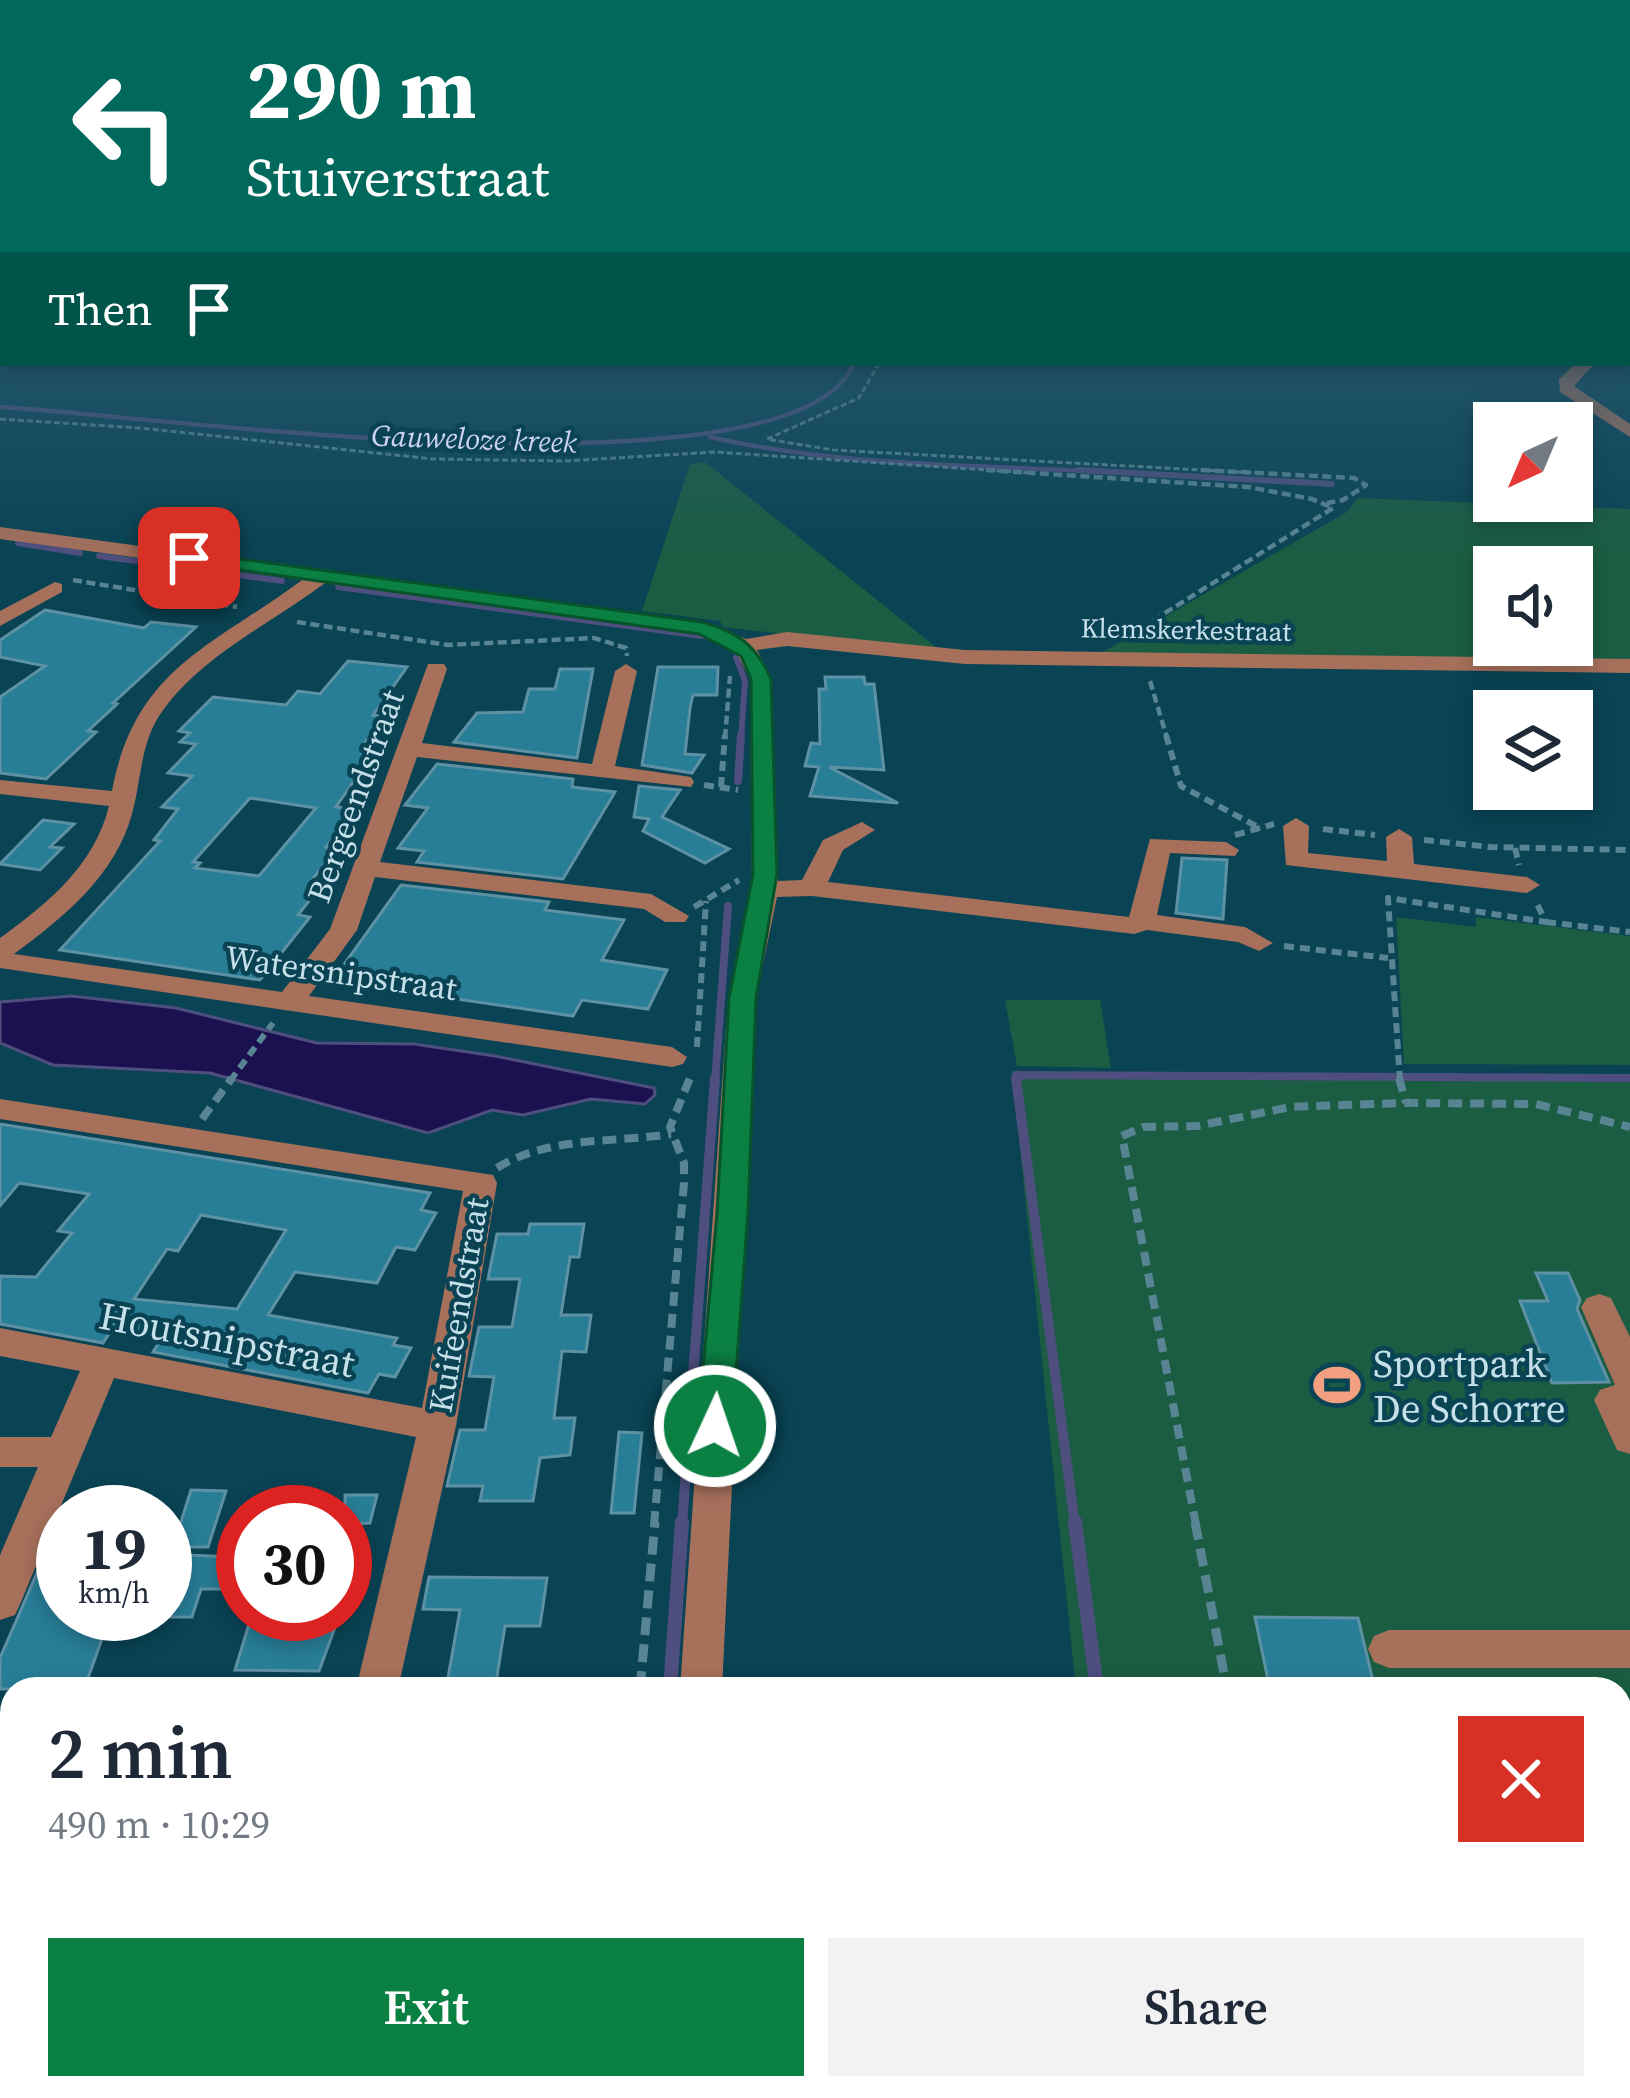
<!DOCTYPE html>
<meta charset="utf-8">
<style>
body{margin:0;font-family:"Source Serif 4",serif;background:#f2f2f3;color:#1f2937;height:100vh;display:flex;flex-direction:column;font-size:45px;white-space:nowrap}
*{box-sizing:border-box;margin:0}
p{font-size:39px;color:#747a83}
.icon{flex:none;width:66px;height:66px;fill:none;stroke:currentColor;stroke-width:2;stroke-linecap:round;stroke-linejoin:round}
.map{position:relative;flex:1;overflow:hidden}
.panel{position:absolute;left:0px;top:1677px;width:1632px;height:423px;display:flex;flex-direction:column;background:#fff;border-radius:36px 36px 0 0;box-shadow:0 6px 18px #0003}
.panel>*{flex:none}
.banner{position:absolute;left:0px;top:0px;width:1632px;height:366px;box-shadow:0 6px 18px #0003;background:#00695c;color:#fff;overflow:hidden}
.needle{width:78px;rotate:224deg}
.tools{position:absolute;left:1473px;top:402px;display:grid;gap:24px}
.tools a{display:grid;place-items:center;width:120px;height:120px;border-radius:0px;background:#fff;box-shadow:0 6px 18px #0003;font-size:60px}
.speed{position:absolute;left:36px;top:1485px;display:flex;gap:24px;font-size:60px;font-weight:700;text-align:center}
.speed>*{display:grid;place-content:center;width:156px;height:156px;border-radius:50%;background:#fff;box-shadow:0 6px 18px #0003;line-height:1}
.speed small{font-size:30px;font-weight:400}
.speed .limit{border:18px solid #d22;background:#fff;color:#111}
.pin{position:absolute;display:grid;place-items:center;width:102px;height:102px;color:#fff;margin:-51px;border-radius:24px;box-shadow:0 6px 18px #0006}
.me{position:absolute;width:132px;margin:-66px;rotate:3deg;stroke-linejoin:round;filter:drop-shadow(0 0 9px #0008)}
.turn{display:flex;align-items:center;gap:42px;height:252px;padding:0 48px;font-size:54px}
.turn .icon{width:156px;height:156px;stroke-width:2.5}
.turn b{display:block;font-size:84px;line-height:102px}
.then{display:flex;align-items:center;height:114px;padding:0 48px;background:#0003;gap:24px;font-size:45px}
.round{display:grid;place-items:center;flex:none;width:126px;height:126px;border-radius:0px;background:#f2f2f3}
.headline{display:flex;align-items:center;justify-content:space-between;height:204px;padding:0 48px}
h1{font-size:72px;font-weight:600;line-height:90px}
.primary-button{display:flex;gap:24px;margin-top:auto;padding:24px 48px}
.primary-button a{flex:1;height:138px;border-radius:0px;background:#0b8043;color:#fff;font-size:48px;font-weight:600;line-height:138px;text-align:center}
.primary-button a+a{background:#f2f2f3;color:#1f2937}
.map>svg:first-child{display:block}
.green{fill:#1a5d42;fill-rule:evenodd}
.water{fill:#1b1151;stroke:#4e4f7f;stroke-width:3}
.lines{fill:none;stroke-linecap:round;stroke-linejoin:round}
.stream-far4{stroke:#4e4f7f;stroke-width:4.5}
.stream-far3{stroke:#4e4f7f;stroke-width:6}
.stream-far2{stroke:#4e4f7f;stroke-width:8}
.stream-far1{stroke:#4e4f7f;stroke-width:10}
.stream{stroke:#4e4f7f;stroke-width:14}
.building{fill:#287d97;stroke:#5d91a3;stroke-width:3;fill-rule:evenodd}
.path-far4{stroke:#588493;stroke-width:3;stroke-dasharray:6 3;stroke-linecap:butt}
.path-far3{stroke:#588493;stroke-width:4.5;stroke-dasharray:9 4.5;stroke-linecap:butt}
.path-far2{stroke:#588493;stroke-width:6;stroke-dasharray:10 6;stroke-linecap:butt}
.path-far1{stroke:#588493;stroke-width:8;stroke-dasharray:14 8;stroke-linecap:butt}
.path{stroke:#588493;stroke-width:9;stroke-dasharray:18 9;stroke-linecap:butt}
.minor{fill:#a6705b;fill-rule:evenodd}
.route{fill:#0b8043;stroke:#07532c;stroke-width:3}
.labels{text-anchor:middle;stroke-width:9;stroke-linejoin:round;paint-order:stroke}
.far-street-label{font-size:27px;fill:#c6e0ea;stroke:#094354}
.far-water-label{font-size:30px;font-style:italic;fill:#cdd0f8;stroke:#094354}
.street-label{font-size:33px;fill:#c6e0ea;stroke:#094354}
.near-street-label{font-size:39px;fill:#c6e0ea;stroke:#094354}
.near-poi-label{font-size:39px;fill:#c6e0ea;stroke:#094354;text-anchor:start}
</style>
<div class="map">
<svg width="1630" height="2098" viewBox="0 0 1630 2098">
<rect width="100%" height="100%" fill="#094354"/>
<!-- green -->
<g class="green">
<path d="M705,462L942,652L723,627L720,621L642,611L690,464Z"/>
<path d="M1358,498L1630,509V661L1096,656L1347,512ZM1494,567H1572V645H1494Z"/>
<path d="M1396,917L1476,927V917L1630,936V1065L1404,1064Z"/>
<path d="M1005,1000H1100L1111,1068L1017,1066Z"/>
<path d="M1012,1072L1630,1082V2098H1122L1121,2088H1620V1689H1076Z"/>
</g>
<!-- water -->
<path class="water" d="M71,996L176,1008L317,1043L414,1044L495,1056L654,1088L655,1095L645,1104L591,1099L523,1115L492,1110L428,1133L210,1073L53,1065L0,1043V1002Z"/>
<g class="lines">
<!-- stream-far4 -->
<g class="stream-far4">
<path d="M0,407C140,414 795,508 854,363"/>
<path d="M710,437C846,468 993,465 1132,473"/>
</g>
<!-- stream-far3 -->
<g class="stream-far3">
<path d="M1078,470L1332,484"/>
<path d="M18,543L80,553"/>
<path d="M99,556L282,581"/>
<path d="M338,587L702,636"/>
<path d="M736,657L745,681L741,738"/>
</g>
<!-- stream-far2 -->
<g class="stream-far2">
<path d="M738,781L741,735"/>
<path d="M715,1081L728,906"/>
<path d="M1017,1081L1016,1075L1630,1078"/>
</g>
<!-- stream-far1 -->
<g class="stream-far1">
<path d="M1016,1078L1075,1525"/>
<path d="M682,1525L715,1078"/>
</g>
<!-- stream -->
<g class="stream">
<path d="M1075,1522L1097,1689"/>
<path d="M670,1689L682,1522"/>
<path d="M1150,2088L1151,2098"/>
<path d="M640,2098L641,2088"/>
</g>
</g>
<!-- building -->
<g class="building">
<path d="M45,610L144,628L151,622L196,627L113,703L117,704L88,731L96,732L46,779L0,773V697L45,666L0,657V640Z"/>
<path d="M348,661L407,667L373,715L387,717L363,745L373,746L368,752L373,753L336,807L357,809L326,847L337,849L311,881L323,883L298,915L310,917L260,980L60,950L160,841L154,840L178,809L162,807L192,776L168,773L196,744L180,742L190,733L179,731L213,697L286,705L298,691L320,694ZM250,798L316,808L259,876L195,868L200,863L193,862Z"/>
<path d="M658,667H718L717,695H693L690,708L685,754L704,755L692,773L642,765Z"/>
<path d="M560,669H593L577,758L454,742L477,713L523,712L529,689H555Z"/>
<path d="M825,677H864L865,684H874L884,770L829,767L898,803L810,796L819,767L805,766L811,743L820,744L819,689H826Z"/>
<path d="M437,764L573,779L572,787L615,792L563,879L417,862L424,851L398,848L428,808L405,805Z"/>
<path d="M639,786L680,790L662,817L729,849L705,863L643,831L649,819L634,817Z"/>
<path d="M43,820L74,824L50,847L62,848L40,870L0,864Z"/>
<path d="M1182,858L1227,860L1223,919L1176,913Z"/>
<path d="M401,885L549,902L545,910L624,920L602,960L667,970L648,1009L582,1000L573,1016L332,981Z"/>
<path d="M0,1124L430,1193L421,1210L436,1213L415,1250L396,1247L377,1283L295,1272L268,1315L397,1338L393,1345L411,1348L395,1377L379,1374L368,1393L153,1352L164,1335L114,1326L103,1343L0,1324V1276L36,1277L72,1233L58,1231L89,1194L19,1183L0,1206ZM201,1215L286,1230L237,1309L134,1299L167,1249L178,1251Z"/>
<path d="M530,1224H584L579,1257H570L561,1315H591L586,1352L562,1351L554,1418H575L570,1455L540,1458L533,1501H480L483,1486H447L460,1430H485L494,1377L469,1376L479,1327H512L520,1279H488L497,1234H528Z"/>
<path d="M1536,1273H1568L1580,1300L1577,1309L1609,1382L1552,1383L1520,1301H1548Z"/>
<path d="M619,1432L642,1433L634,1513H611Z"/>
<path d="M191,1490L226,1491L208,1547H173Z"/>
<path d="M345,1495H377L370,1523L345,1524Z"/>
<path d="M63,1513V1614H111L84,1689H0V1658Z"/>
<path d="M186,1555L232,1557L222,1589H201L192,1617H166Z"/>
<path d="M429,1577L547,1578L540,1626H505L495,1689H446L460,1610L423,1609Z"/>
<path d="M252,1614H340L319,1671L235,1670Z"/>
<path d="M1255,1617L1358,1618L1373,1681L1268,1680Z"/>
</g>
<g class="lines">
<!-- path-far4 -->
<g class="path-far4">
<path d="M879,363L859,398L767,439L833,450L1257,473"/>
<path d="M0,419L140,428L433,459L565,461L715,452L1032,473"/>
</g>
<!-- path-far3 -->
<g class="path-far3">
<path d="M986,470L1248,487L1312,499L1333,508L1125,638"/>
<path d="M1201,470L1354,478L1366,485L1343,500L1327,503"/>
<path d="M73,580L237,607"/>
<path d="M297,622L448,645L594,638L626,648L627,656"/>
<path d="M1150,681L1167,738"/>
<path d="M725,738L730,676"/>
</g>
<!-- path-far2 -->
<g class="path-far2">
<path d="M1166,735L1181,786L1256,826"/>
<path d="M704,785L738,790"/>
<path d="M721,787L725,735"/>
<path d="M1323,829L1375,835"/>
<path d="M1235,835L1274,824"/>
<path d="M1424,840L1490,847L1630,850"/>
<path d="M1515,848L1519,865"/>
<path d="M694,907L739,880"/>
<path d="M1546,922L1630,932"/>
<path d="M1284,946L1388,958"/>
<path d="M697,1047L706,901"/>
<path d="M230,1081L273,1023"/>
<path d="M1400,1081L1388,898L1546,922L1537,904"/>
</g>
<!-- path-far1 -->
<g class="path-far1">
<path d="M1399,1078L1406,1103"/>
<path d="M202,1119L232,1078"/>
<path d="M497,1168C548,1136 614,1143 671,1134"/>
<path d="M654,1525L684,1183V1163L670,1127L690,1078"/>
<path d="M1196,1525L1122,1136L1143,1127L1197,1126L1290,1107L1406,1103L1536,1104L1630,1127"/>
</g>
<!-- path -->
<g class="path">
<path d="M1195,1522L1227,1689"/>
<path d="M640,1689L655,1522"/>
<path d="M1302,2088L1304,2098"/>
<path d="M603,2098L604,2088"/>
</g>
<!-- minor -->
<g class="minor">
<rect x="1629" y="266" width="1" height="6"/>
<path d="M1630,331V341L1629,342V332Z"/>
<path d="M1577,363H1595L1574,386L1630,424V437L1560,392L1559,379Z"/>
<path d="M0,527L702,622L746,639L787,632L965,650L1630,659V673L965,664L787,646L757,650L772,679L778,881L802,880L823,840L862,822L875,830L843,850L828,882L1129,917L1150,839L1226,842L1239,850L1235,856L1170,853L1157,915L1245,927L1273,943L1259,951L1238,942L1147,930L1134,934L812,896L777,897L756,998L722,1689H680L728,998L752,889L750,679L735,650L697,634L325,583C269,625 198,657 159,716C140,746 141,782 132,814C115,876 64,917 14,954L282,992L330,929L428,664H444L447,669L422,743L592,764L615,671L626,664L637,671L615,766L691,777L694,782L691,787L417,757L380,862L651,894L689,916L685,922H665L644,909L375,877L357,930L309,996L672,1047L687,1057L683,1064L672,1067L0,968V938C48,903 94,866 109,806L0,794V780L112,791C135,668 212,647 302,580L0,539Z"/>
<path d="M55,582L62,584V592L0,626V611Z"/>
<path d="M1296,818L1309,826L1308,853L1387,861L1386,837L1399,829L1412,837L1414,864L1527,877L1540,885L1527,893L1286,865L1283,826Z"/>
<path d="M0,1099L493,1175L497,1183L456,1426L398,1689H356L416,1437L114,1378L21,1602L15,1615L0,1620V1555L38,1467H0V1437H51L80,1371L0,1356V1328L422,1408L463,1191L0,1119Z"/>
<path d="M1599,1294L1611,1298L1630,1337V1454L1617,1450L1594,1400L1600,1390L1615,1385L1581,1307L1587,1298Z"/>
<path d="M1389,1630H1630V1668H1389L1374,1662L1368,1649L1374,1636Z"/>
<rect x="0" y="1955" width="12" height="48"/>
<path d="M274,2088H326L327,2098H275Z"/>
<path d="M653,2088H705L704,2098H652Z"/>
</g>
</g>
<!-- sky -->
<linearGradient id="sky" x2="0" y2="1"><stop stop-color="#05252e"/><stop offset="0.47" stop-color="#2c5b72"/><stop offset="1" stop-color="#2c5b72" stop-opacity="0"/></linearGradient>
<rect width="1630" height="560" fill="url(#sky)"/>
<!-- route -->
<path class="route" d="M189,552L702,622C738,632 756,645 771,679L777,874L756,998L748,1213L732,1426L727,1435L715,1439L703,1435L698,1426L717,1213L729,998L753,874L751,679L741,656L699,634L182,562V554Z"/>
<!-- icons -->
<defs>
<symbol id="stadium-bare" viewBox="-9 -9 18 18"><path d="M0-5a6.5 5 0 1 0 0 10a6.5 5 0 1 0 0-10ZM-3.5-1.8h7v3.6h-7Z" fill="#f2a080" stroke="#094354" stroke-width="2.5" paint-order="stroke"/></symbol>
</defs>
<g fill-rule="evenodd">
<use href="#stadium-bare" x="1304" y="1352" width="66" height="66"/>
</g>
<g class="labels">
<!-- far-street labels -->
<g class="far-street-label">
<text transform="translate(1186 630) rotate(1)" y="9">Klemskerkestraat</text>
</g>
<!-- far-water labels -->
<g class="far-water-label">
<text transform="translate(474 439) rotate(2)" y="10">Gauweloze kreek</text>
</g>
<!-- street labels -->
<g class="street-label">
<text transform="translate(355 796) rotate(-70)" y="12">Bergeendstraat</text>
<text transform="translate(341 972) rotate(8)" y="12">Watersnipstraat</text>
<text transform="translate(458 1305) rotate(-80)" y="12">Kuifeendstraat</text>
</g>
<!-- near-street labels -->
<g class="near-street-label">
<text transform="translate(227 1339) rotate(11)" y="14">Houtsnipstraat</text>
</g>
<!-- near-poi labels -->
<g class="near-poi-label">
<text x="1373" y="1377">Sportpark<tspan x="1373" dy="45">De Schorre</tspan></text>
</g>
</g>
</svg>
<div class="tools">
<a><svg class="needle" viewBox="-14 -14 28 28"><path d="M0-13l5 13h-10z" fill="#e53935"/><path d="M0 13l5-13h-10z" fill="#747a83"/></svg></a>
<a><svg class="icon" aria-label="sound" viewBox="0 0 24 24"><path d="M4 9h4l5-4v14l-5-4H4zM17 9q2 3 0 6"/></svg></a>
<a><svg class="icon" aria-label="layers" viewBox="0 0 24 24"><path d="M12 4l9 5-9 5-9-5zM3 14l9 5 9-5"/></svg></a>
</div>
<div class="speed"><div>19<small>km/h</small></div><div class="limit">30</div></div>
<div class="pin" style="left:189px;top:558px;background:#d93025"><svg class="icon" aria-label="arrive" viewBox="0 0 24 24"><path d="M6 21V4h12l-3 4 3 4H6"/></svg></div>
<svg class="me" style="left:715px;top:1426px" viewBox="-20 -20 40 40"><circle r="17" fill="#0b8043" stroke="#fff" stroke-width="3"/><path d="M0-11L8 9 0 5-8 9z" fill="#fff"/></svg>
<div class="banner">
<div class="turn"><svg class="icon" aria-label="left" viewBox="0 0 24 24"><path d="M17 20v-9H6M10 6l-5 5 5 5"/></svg><div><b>290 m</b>Stuiverstraat</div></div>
<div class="then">Then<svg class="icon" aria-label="arrive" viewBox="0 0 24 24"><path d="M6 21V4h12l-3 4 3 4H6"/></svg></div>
</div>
<section class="panel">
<div class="headline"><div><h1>2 min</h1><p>490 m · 10:29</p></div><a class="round" style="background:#d93025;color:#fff"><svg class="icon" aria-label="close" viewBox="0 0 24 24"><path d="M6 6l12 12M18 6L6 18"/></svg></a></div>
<div class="primary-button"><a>Exit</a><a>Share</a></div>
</section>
</div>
